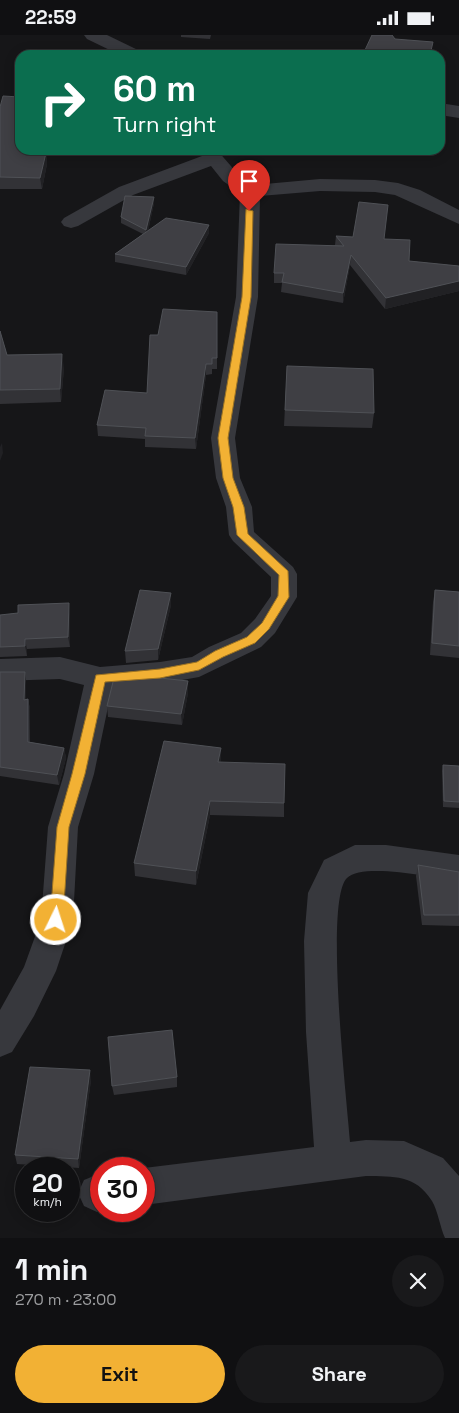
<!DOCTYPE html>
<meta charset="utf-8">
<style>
body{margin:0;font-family:"Space Grotesk",sans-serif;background:#19191b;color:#f1f3f6;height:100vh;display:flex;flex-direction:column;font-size:19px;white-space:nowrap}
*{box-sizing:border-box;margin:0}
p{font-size:16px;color:#9c9d9f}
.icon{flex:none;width:28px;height:28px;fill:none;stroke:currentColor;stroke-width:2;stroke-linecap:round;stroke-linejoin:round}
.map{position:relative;height:1203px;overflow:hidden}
.details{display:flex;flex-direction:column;background:#101012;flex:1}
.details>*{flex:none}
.banner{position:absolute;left:15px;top:15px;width:430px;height:105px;border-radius:15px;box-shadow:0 2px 12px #0003,0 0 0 1px #303032;background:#0b6e4f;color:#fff;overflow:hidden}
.speed{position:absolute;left:15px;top:1122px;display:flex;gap:10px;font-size:25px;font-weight:700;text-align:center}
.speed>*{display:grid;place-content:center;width:65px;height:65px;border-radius:50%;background:#101012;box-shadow:0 2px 12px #0003,0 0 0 1px #303032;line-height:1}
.speed small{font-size:12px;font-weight:400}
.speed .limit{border:8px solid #d22;background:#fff;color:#111}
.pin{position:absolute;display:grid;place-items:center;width:42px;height:42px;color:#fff;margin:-51px -21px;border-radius:50% 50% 50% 0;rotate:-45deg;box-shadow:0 0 5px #0007}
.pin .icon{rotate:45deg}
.me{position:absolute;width:55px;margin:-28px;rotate:4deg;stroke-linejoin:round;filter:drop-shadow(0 0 4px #0008)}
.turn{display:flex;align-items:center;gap:18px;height:105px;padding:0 15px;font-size:22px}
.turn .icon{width:65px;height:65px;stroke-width:2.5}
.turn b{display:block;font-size:35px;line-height:42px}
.round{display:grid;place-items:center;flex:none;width:52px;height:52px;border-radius:26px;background:#19191b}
.overview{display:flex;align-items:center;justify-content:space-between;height:85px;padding:0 15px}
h1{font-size:30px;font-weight:600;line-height:38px}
.cta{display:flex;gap:10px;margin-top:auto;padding:10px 15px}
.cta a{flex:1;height:58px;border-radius:30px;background:#f2b134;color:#111;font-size:20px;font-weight:600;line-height:58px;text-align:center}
.cta a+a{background:#19191b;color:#f1f3f6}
.status{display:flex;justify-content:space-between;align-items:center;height:35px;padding:0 25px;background:#101012;direction:ltr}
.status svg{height:14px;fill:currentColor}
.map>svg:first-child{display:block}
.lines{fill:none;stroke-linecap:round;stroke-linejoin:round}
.minor{fill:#37383d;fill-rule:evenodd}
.wall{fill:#323236}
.shaded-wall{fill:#212124}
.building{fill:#3f3f44;stroke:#4f5156}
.route{fill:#f2b134;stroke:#9d7322}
</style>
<div class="status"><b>22:59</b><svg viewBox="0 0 49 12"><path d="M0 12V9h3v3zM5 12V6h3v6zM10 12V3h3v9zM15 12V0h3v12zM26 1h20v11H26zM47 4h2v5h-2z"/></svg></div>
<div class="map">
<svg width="459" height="1203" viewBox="0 0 459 1203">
<rect width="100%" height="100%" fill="#161618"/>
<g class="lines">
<!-- minor -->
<g class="minor">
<path d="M84,0H107L140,16L143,20H120L87,4Z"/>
<path d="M440,68L459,71V83L440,80Z"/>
<path d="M197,115H217L237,138L254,150L320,144L375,145L398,148L420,155L459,175V189L395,160L375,157L320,156L260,161L258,262L235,403L240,443L252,472L254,497L293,532L297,539V562L275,598L261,612L199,642L160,649L112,653L94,739L78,792L73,885L56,936L34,981L12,1017L0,1022V975L24,932L41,885L48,792L64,739L84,650L60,644L0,646V624L60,622L100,632L160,627L192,622L209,612L241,598L255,584L271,561V542L233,506L229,500L226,472L216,443L211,403L236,262L240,158L223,146L211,131L133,160L78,191L71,193L64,191L61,187L64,183L119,152L202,121Z"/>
<path d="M355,810H386L459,820V846C436,843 363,827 347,843C324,865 347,1067 350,1107L366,1105L404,1106L443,1123L459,1141V1203H445C440,1192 438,1176 432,1166C415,1139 394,1142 366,1141L144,1170V1133L314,1112L306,997L304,906L308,858L324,825Z"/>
<path d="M101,1138V1175L97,1177L84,1171L78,1158L84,1145Z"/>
</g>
</g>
<!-- wall -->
<g class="wall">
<path d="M181,0H211L210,4L181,2Z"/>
<path d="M0,72L20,115L46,118L47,129L42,154H0Z"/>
<path d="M154,168L148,196L209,190V198L186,240L115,227V219L143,199L121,188V182Z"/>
<path d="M336,201L384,204L409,226L459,231V256L385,274L350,230L343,268L281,257L282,248H274V238L335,210Z"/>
<path d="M217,277V334H212V339L206,340L196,414L145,412V404L98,401L97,390L147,358L158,300Z"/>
<path d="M0,296L7,320L64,333L61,367L0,369Z"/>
<path d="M287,331L374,378L372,393L284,391Z"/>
<path d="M435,555L459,557V623L430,620L433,567Z"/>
<path d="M171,558V570L158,625L126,628L125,616Z"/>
<path d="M18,578L70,579V612L27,614V621L0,622V580Z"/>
<path d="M0,637H25L26,647V664H28L30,674V707L64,713L66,723L59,750L0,741Z"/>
<path d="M152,640V642L188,646V658L182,690L108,682L107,671Z"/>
<path d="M221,727L284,768V782L210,780L196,850L135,841L134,828Z"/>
<path d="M443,730L459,731V773L443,772L442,736Z"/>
<path d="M418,830L459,837V891L422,890L416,841Z"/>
<path d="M177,1042V1052L114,1060L112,1051Z"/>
<path d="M91,1045L79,1133L17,1129L15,1120Z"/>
</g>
<!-- shaded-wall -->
<g class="shaded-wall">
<path d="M46,118L47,129L42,154L40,143Z"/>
<path d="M154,162V168L147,201L146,195Z"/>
<path d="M209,190V198L186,240V232Z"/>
<path d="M351,220L350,230L343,268V258Z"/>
<path d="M459,246V256L385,274L386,263Z"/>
<path d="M62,319L64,333L61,367L60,354Z"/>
<path d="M206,329V340L196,414L195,403Z"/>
<path d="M2,408L3,418L0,426V412Z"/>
<path d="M171,558V570L158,625V614Z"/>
<path d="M69,568L70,579V612L68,602Z"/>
<path d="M25,604L27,614V621L25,611Z"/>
<path d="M25,637L26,647V675L24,665Z"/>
<path d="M188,646V658L182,690L181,679Z"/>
<path d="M28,664L30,674L29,717L28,707Z"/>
<path d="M64,713L66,723L59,750L57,740Z"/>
<path d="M221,713V727H218Z"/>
<path d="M210,766V780L196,850V836Z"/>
<path d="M90,1035L91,1045L79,1133L78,1124Z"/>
</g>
<!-- building -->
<g class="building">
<path d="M372,0H392L395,4L433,7L430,20H366L365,15Z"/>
<path d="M3,61L20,62V115H39L38,118H46L40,143L0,142V72Z"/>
<path d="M125,161L154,162L146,195L121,182Z"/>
<path d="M359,167L388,170L384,204L410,205L409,226L459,231V246L386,263L351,220L343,258L282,247L284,238H274L276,209L344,211L336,201L353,202Z"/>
<path d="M166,183L209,190L186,232L115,219Z"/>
<path d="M163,274L217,277V323H212V329H206L195,403L145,401L146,393L97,390L105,355L147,358L150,300H158Z"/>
<path d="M0,296L7,320L62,319L60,354L0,355Z"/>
<path d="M287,331L373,334L374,378L285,375Z"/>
<path d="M140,555L171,558L158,614L125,616Z"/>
<path d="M435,555L459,557V611L432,608Z"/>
<path d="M69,568L68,602L25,604V611L0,612V580L18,578V570Z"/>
<path d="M0,637H25L24,665L28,664V707L64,713L57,740L0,732Z"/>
<path d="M152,640L151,642L188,646L181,679L107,671L114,643Z"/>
<path d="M164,706L221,713L218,727L285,729L284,768L210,766L196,836L134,828Z"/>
<path d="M443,730L459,731V767L444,766Z"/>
<path d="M418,830L459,837V880H424Z"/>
<path d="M172,995L177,1042L112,1051L108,1002Z"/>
<path d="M30,1032L90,1035L78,1124L15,1120Z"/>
</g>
<!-- route -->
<path class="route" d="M246,174L253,176L251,262L228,403L233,443L244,472L248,499L288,536L289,562L269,594L255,608L223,622L199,635L160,643L105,647L85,739L69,792L63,885L61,890L56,891L52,890L50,885L57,792L72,739L96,640L160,634L197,627L215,616L247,602L262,588L278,561L279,540L237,500L233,472L223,443L218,403L242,262Z"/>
</svg>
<div class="speed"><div>20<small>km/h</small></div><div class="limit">30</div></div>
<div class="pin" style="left:249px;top:176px;background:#d93025"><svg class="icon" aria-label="arrive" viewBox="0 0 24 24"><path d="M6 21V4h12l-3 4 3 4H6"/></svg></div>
<svg class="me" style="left:56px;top:885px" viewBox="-20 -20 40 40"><circle r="17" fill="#f2b134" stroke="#fff" stroke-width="3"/><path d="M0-11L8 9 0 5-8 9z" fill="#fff"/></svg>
<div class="banner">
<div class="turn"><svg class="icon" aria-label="right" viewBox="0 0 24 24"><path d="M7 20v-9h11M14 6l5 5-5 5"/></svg><div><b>60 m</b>Turn right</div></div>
</div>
</div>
<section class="details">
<div class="overview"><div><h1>1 min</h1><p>270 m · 23:00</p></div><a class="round"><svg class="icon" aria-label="close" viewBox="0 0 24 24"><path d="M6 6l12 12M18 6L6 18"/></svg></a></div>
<div class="cta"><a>Exit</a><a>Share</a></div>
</section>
